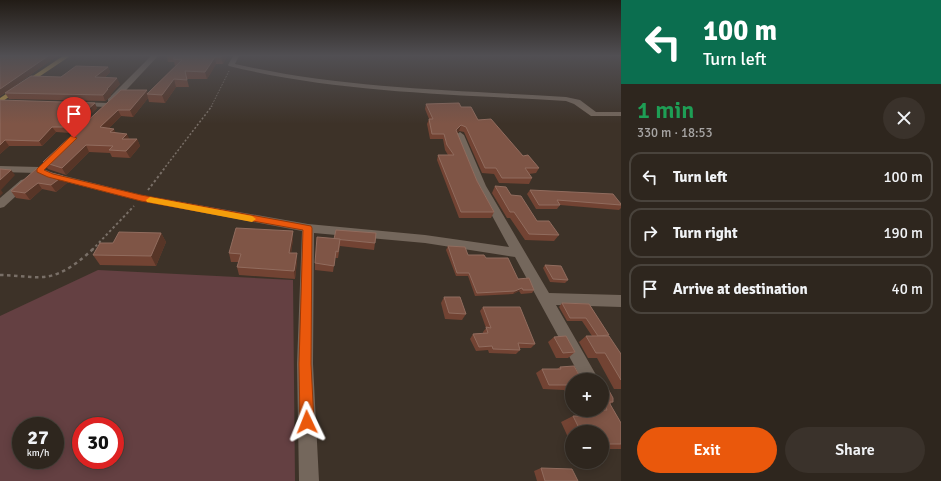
<!DOCTYPE html>
<meta charset="utf-8">
<style>
body{margin:0;font-family:Signika,sans-serif;background:#3a322b;color:#f1f3f6;height:100vh;display:flex;flex-direction:column;font-size:15px;white-space:nowrap}
*{box-sizing:border-box;margin:0}
p{font-size:13px;color:#a7a5a4}
.icon{flex:none;width:22px;height:22px;fill:none;stroke:currentColor;stroke-width:2;stroke-linecap:round;stroke-linejoin:round}
.map{position:relative;flex:1;overflow:hidden}
.sheet{display:flex;flex-direction:column;background:#2e261e;width:320px}
.sheet>*{flex:none}
.guide{background:#0b6e4f;color:#fff;overflow:hidden}
.controls{position:absolute;left:565px;top:373px;display:grid;gap:8px}
.controls a{display:grid;place-items:center;width:44px;height:44px;border-radius:50%;background:#2e261e;box-shadow:0 2px 10px #0003,0 0 0 1px #49433c;font-size:20px}
.speed{position:absolute;left:12px;top:417px;display:flex;gap:8px;font-size:20px;font-weight:700;text-align:center}
.speed>*{display:grid;place-content:center;width:52px;height:52px;border-radius:50%;background:#2e261e;box-shadow:0 2px 10px #0003,0 0 0 1px #49433c;line-height:1}
.speed small{font-size:10px;font-weight:400}
.speed .limit{border:6px solid #d22;background:#fff;color:#111}
.pin{position:absolute;display:grid;place-items:center;width:34px;height:34px;color:#fff;margin:-41px -17px;border-radius:50% 50% 50% 0;rotate:-45deg;box-shadow:0 0 4px #0007}
.pin .icon{rotate:45deg}
.me{position:absolute;width:44px;margin:-22px;rotate:358deg;stroke-linejoin:round;filter:drop-shadow(0 0 3px #0008)}
.turn{display:flex;align-items:center;gap:14px;height:84px;padding:0 16px;font-size:18px}
.turn .icon{width:52px;height:52px;stroke-width:2.5}
.turn b{display:block;font-size:28px;line-height:34px}
.round{display:grid;place-items:center;flex:none;width:42px;height:42px;border-radius:21px;background:#3a322b}
.overview{display:flex;align-items:center;justify-content:space-between;height:68px;padding:0 16px}
h1{font-size:24px;font-weight:600;line-height:30px;color:#1e9e55}
.button{display:flex;gap:8px;margin-top:auto;padding:8px 16px}
.button a{flex:1;height:46px;border-radius:24px;background:#ea580c;color:#fff;font-size:16px;font-weight:600;line-height:46px;text-align:center}
.button a+a{background:#3a322b;color:#f1f3f6}
ul{padding:0;list-style:none}
li{display:flex;align-items:center;gap:12px;height:50px;margin:0 8px 6px;padding:0 8px;border:2px solid #49433c;border-radius:12px}
li div{flex:1}
li b{display:block;font-size:15px}
li em{font-style:normal}
main{display:flex;flex:1;min-height:0}
.map>svg:first-child{display:block}
.green{fill:#644042;fill-rule:evenodd}
.lines{fill:none;stroke-linecap:round;stroke-linejoin:round}
.path-far3{stroke:#796f67;stroke-width:1;stroke-dasharray:1.5 1.5;stroke-linecap:butt}
.path-far2{stroke:#796f67;stroke-width:1.5;stroke-dasharray:2 2;stroke-linecap:butt}
.path-far1{stroke:#796f67;stroke-width:2;stroke-dasharray:2.5 2.5;stroke-linecap:butt}
.path{stroke:#796f67;stroke-width:2.5;stroke-dasharray:3.5 3.5;stroke-linecap:butt}
.minor{fill:#74675c;fill-rule:evenodd}
.major{fill:#ab8b46;fill-rule:evenodd}
.wall{fill:#724333}
.shaded-wall{fill:#573527}
.building{fill:#7f5546;stroke:#916c5e}
.route{fill:#ea580c;stroke:#983908}
.slow{fill:#f59e0b}
</style>
<main>
<div class="map">
<svg width="621" height="481" viewBox="0 0 621 481">
<rect width="100%" height="100%" fill="#3d3228"/>
<!-- green -->
<path class="green" d="M98,270L293,280L295,481H0V316ZM21,426H55V460H21ZM81,426H115V460H81Z"/>
<g class="lines">
<!-- path-far3 -->
<path class="path-far3" d="M211,107L229,71"/>
<!-- path-far2 -->
<path class="path-far2" d="M163,170L212,106"/>
<!-- path-far1 -->
<g class="path-far1">
<path d="M148,190L164,169"/>
<path d="M92,250L134,206"/>
</g>
<!-- path -->
<path class="path" d="M0,275C15,275 30,278 44,277C63,275 80,261 93,249"/>
<!-- minor -->
<g class="minor">
<path d="M151,56H158L114,103H108V99Z"/>
<path d="M233,56H239L235,64C344,89 455,90 566,97L580,100L596,112H621V116H591L574,104L566,101C453,94 339,93 229,66L228,65Z"/>
<path d="M76,102L108,103L112,105L108,107L79,106L75,104Z"/>
<path d="M460,132L464,135L486,186L549,293L621,295V307L556,305L599,380H582L515,257L425,243L314,233L313,364L319,481H299L297,364L302,231L141,201L47,177L37,173L0,172V166L39,167L53,173L141,195L308,224L425,235L509,247L476,186L456,135Z"/>
<path d="M25,179L29,180L30,182L29,184L4,207L0,208V198L21,180Z"/>
</g>
<!-- major -->
<path class="major" d="M63,56H70L0,103V98Z"/>
</g>
<!-- wall -->
<g class="wall">
<path d="M0,56H57L6,92L61,77L108,67L110,72L104,78L120,84L111,94V96L105,101L9,99L5,93L0,96Z"/>
<path d="M167,56H227L223,64H216L207,79H187L189,87H176L165,103L149,102L148,98L133,117L121,116L109,128L115,133L129,139H137L140,146L130,158L112,157L110,153L89,152L66,175L48,169L43,162L121,90L148,93L175,66L174,62H168Z"/>
<path d="M0,100L97,108L71,133L56,132L42,146H9L0,154Z"/>
<path d="M426,104L461,107L478,120L523,156L539,168L536,173L529,174L532,178L529,184L499,183L494,174L482,173L464,132L459,131L457,133L477,181L494,212L491,218H459L437,160L438,155H448L445,150L443,139H430L427,124L429,119L425,109Z"/>
<path d="M36,169L67,183L56,192L42,189L30,200L16,198L11,191Z"/>
<path d="M495,186L511,195L537,221L559,235L554,241L525,240L510,218H507L492,193Z"/>
<path d="M530,190L621,204V208L619,210L560,205L557,209H536L527,194Z"/>
<path d="M161,233L166,242L156,266L100,265L93,255L113,243Z"/>
<path d="M293,239L291,253L297,261L295,279L239,275L237,267L239,262H231L229,253Z"/>
<path d="M334,239L375,243L374,250L340,246L338,258H335L333,272L315,270V263Z"/>
<path d="M448,246L468,255L486,258L534,290L532,293L521,294L519,291L513,294L475,296L468,276H456L446,250Z"/>
<path d="M545,265L568,280L565,283L550,282L543,268Z"/>
<path d="M444,297L466,314L462,320L445,319L441,303Z"/>
<path d="M562,303L589,304L609,335L608,336L621,354V389H614L597,358H588L579,342L586,336H592L582,321H567L559,307Z"/>
<path d="M483,307L535,344L531,348H519L520,350L516,354L489,353L488,350L476,351L470,339L473,334L483,333V332L486,328L480,311Z"/>
<path d="M554,337L575,352L568,358H556L548,342Z"/>
<path d="M560,367L572,380V395H567L564,390L543,389L536,373L542,369H557Z"/>
<path d="M602,387L613,402L610,404L621,423V449H602V432H572V446L561,422L573,416H579L588,410H602Z"/>
<path d="M541,468L578,481H537L534,471Z"/>
</g>
<!-- shaded-wall -->
<g class="shaded-wall">
<path d="M48,56H57L0,96V89Z"/>
<path d="M222,56H227L223,64L221,57Z"/>
<path d="M215,57L216,64L207,79L205,72Z"/>
<path d="M108,67L110,72L98,83L95,77Z"/>
<path d="M117,78L120,84L111,94V96L105,101L103,95L107,89Z"/>
<path d="M174,79L176,87L165,103L162,95Z"/>
<path d="M147,90L148,94H147L148,98L133,117L130,110Z"/>
<path d="M95,103L97,108L71,133L68,127Z"/>
<path d="M118,110L121,116L103,134L100,127Z"/>
<path d="M461,125L459,131L455,136L456,130Z"/>
<path d="M52,127L56,132L42,146L39,141Z"/>
<path d="M114,129L117,136L110,132Z"/>
<path d="M127,134L130,140L122,139Z"/>
<path d="M137,139L140,146L130,158L126,151Z"/>
<path d="M5,140L9,146L0,154V145Z"/>
<path d="M86,145L89,152L66,175L62,168Z"/>
<path d="M11,170L15,175L1,190L3,193L0,196V180Z"/>
<path d="M63,176L67,183L56,192L51,185Z"/>
<path d="M38,183L42,189L30,200L25,193Z"/>
<path d="M293,231V239L290,261L289,253Z"/>
<path d="M161,233L166,242L156,266L151,256Z"/>
<path d="M297,253V261L295,279L294,271Z"/>
<path d="M522,288L519,291L513,294L515,291Z"/>
</g>
<!-- building -->
<g class="building">
<path d="M0,56H48L0,89Z"/>
<path d="M175,56H222L221,57H215L205,72L185,71L187,80L174,79L162,95L147,94L182,60L173,59Z"/>
<path d="M76,66L108,67L95,77L117,78L107,89H108L103,95L5,93L31,76L61,77Z"/>
<path d="M121,90H147L130,110H118L100,127L114,129L110,132L127,134L122,139H137L126,151L109,150L113,146L86,145L62,168L43,162Z"/>
<path d="M0,100L95,103L68,127H52L39,141L5,140L0,145Z"/>
<path d="M459,103L461,107H471L478,120L491,119L523,156L528,155L539,168H525L532,178H502L496,168H485L466,127L461,125L456,130L477,181L494,212H461L438,155H454L447,145L444,134H432L429,119H433L426,104Z"/>
<path d="M0,169L11,170L0,180Z"/>
<path d="M36,169L63,176L51,185L38,183L25,193L11,191Z"/>
<path d="M495,186L506,187L511,195L521,196L537,221H549L559,235L529,234L514,212H510Z"/>
<path d="M530,190L613,194L621,204V205L557,200L560,205H539Z"/>
<path d="M236,228L293,231L289,253H297L294,271L237,267L241,254L229,253Z"/>
<path d="M336,230L376,233L375,243L334,239Z"/>
<path d="M119,232L161,233L151,256L93,255L100,243H113Z"/>
<path d="M317,237L340,239L338,252L336,251L334,266L315,263Z"/>
<path d="M448,246L465,247L468,255H484L486,258H508L518,279L529,278L534,290H523L522,288L515,291L477,293L469,273H457Z"/>
<path d="M545,265L561,266L568,280L553,279Z"/>
<path d="M444,297H460L466,314L449,313Z"/>
<path d="M562,303L589,304L609,335L598,336L586,318H570Z"/>
<path d="M483,307H520L535,344L518,343L520,350L493,349L492,346L479,347L473,334L488,333L486,327L491,328Z"/>
<path d="M566,336L575,352L563,353L554,337Z"/>
<path d="M586,336H609L621,354V380L605,353H596Z"/>
<path d="M574,366L582,380H572V389L570,385H549L542,369H561L560,367Z"/>
<path d="M602,387H607L613,398V402H610V404L621,423V444H602V432H581L573,416H591L588,410H607L602,400Z"/>
<path d="M541,468L572,469L578,481H545Z"/>
</g>
<!-- sky -->
<linearGradient id="sky" x2="0" y2="1"><stop stop-color="#221c16"/><stop offset="0.45" stop-color="#514f53"/><stop offset="1" stop-color="#514f53" stop-opacity="0"/></linearGradient>
<rect width="621" height="124" fill="url(#sky)"/>
<!-- route -->
<path class="route" d="M71,136L77,138L44,170L53,174L141,195L311,226L312,228L311,364L314,422L312,427L307,429L302,427L300,422L299,364L303,230L141,201L48,177L37,172V169Z"/>
<!-- slow -->
<path class="slow" d="M150,197L252,216L256,219L252,222L147,202L146,200Z"/>
</svg>
<div class="controls">
<a>+</a>
<a>−</a>
</div>
<div class="speed"><div>27<small>km/h</small></div><div class="limit">30</div></div>
<div class="pin" style="left:74px;top:138px;background:#d93025"><svg class="icon" aria-label="arrive" viewBox="0 0 24 24"><path d="M6 21V4h12l-3 4 3 4H6"/></svg></div>
<svg class="me" style="left:307px;top:422px" viewBox="-20 -20 40 40"><path d="M0-17L14 15 0 8-14 15z" fill="#ea580c" stroke="#fff" stroke-width="4"/></svg>
</div>
<section class="sheet">
<div class="guide">
<div class="turn"><svg class="icon" aria-label="left" viewBox="0 0 24 24"><path d="M17 20v-9H6M10 6l-5 5 5 5"/></svg><div><b>100 m</b>Turn left</div></div>
</div>
<div class="overview"><div><h1>1 min</h1><p>330 m · 18:53</p></div><a class="round"><svg class="icon" aria-label="close" viewBox="0 0 24 24"><path d="M6 6l12 12M18 6L6 18"/></svg></a></div>
<ul>
<li><svg class="icon" aria-label="left" viewBox="0 0 24 24"><path d="M17 20v-9H6M10 6l-5 5 5 5"/></svg><div><b>Turn left</b></div><em>100 m</em></li>
<li><svg class="icon" aria-label="right" viewBox="0 0 24 24"><path d="M7 20v-9h11M14 6l5 5-5 5"/></svg><div><b>Turn right</b></div><em>190 m</em></li>
<li><svg class="icon" aria-label="arrive" viewBox="0 0 24 24"><path d="M6 21V4h12l-3 4 3 4H6"/></svg><div><b>Arrive at destination</b></div><em>40 m</em></li>
</ul>
<div class="button"><a>Exit</a><a>Share</a></div>
</section>
</main>
